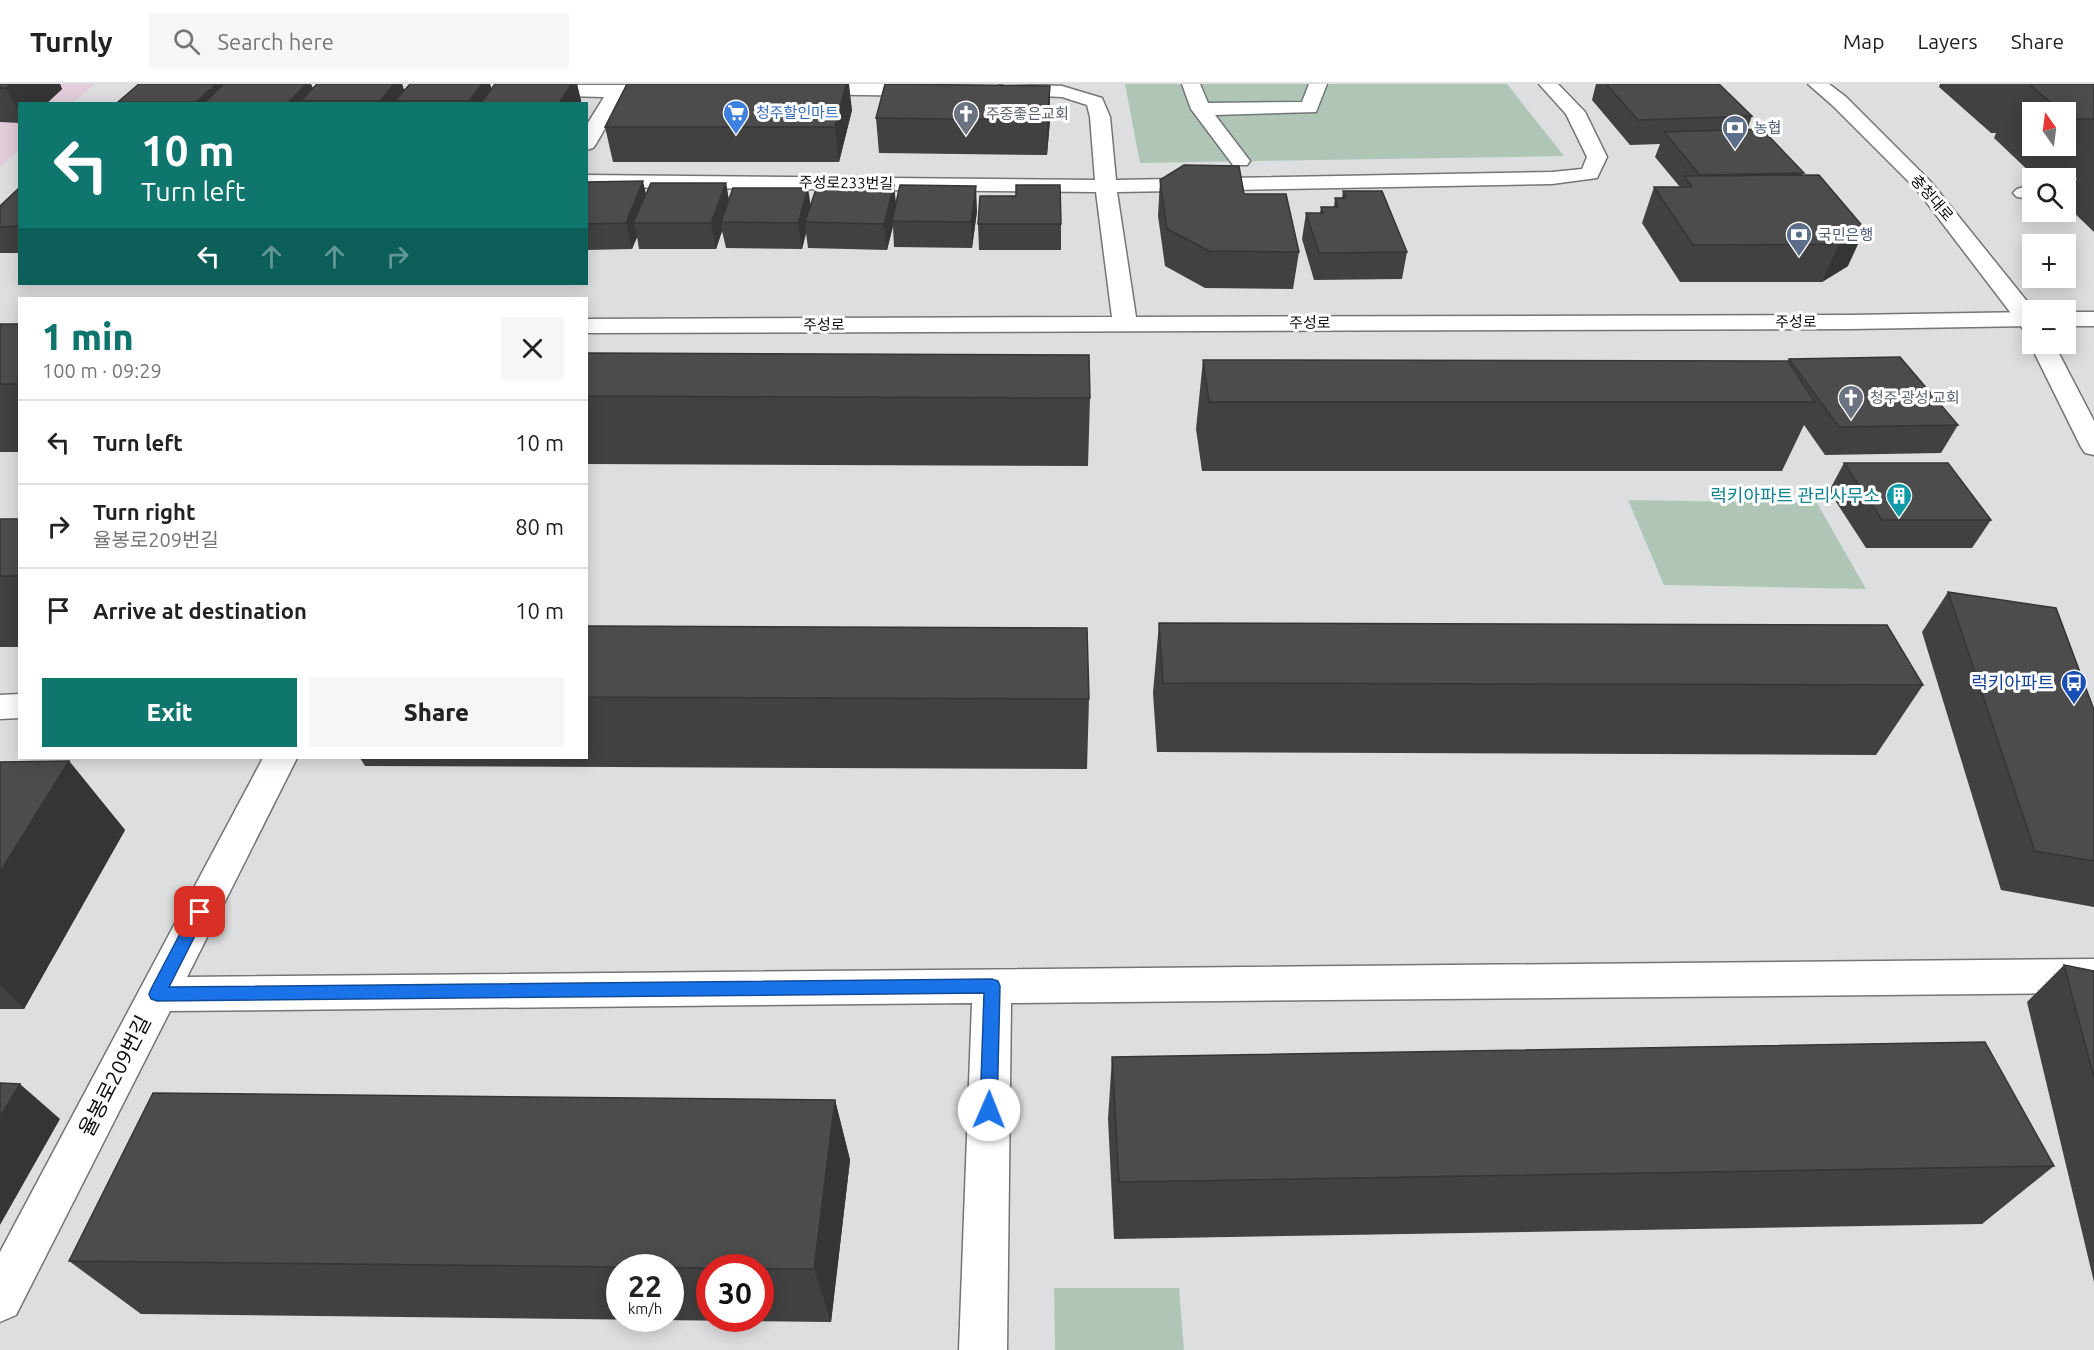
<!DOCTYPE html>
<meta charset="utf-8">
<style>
body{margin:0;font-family:Ubuntu,"Noto Sans KR",sans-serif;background:#f6f6f6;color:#222;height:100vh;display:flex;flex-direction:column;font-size:22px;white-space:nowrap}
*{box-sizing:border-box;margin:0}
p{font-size:20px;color:#767676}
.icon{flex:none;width:33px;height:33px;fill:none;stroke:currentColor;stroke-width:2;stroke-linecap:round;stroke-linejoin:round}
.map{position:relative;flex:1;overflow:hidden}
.sheet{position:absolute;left:18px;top:213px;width:570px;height:462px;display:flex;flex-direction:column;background:#fff;border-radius:0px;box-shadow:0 3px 15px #0003}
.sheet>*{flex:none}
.top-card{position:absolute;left:18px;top:18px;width:570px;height:183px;border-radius:0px;box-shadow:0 3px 15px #0003;background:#0f766e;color:#fff;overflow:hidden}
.needle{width:39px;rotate:346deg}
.fabs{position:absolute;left:2022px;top:18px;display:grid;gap:12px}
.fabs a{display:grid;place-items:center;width:54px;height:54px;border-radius:0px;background:#fff;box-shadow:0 3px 15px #0003;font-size:30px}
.speed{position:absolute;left:606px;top:1170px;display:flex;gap:12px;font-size:30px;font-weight:700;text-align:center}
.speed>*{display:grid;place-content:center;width:78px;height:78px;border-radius:50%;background:#fff;box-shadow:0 3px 15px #0003;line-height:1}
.speed small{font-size:15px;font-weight:400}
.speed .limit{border:9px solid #d22;background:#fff;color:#111}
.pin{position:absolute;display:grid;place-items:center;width:51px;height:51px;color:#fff;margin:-26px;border-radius:12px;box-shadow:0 3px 9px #0006}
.me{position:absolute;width:66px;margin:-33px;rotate:1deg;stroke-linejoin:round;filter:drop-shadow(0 0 4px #0008)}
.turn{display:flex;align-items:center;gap:21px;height:126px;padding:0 24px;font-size:27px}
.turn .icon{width:78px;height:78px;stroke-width:2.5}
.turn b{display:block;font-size:42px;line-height:51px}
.lanes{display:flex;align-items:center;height:57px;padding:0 24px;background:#0003;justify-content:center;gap:30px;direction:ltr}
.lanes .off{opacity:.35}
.round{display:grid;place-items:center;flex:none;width:63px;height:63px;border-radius:0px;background:#f6f6f6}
.overview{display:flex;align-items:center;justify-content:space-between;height:102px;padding:0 24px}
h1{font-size:36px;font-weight:800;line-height:45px;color:#0f766e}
.cta{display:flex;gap:12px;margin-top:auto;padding:12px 24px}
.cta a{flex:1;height:69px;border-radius:0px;background:#0f766e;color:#fff;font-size:24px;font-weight:800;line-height:69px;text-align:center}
.cta a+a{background:#f6f6f6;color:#222}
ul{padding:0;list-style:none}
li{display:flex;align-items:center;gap:18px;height:84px;padding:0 24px;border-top:2px solid #e0e0e0}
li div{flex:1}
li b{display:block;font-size:22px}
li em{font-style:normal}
header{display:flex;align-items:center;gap:36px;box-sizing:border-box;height:84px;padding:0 30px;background:#fff;border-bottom:2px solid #e0e0e0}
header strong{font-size:28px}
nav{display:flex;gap:33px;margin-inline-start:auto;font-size:21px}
.search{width:420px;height:54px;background:#f6f6f6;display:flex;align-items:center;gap:15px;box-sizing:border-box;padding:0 21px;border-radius:0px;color:#767676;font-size:22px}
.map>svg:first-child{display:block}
.education{fill:#e3cddb}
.green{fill:#afc6b6}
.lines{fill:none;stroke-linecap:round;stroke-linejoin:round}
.minor-casing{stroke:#747576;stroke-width:3}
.major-casing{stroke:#747576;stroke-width:3}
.minor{fill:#fff;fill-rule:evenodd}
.major{fill:#fff;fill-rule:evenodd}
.wall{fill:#414142;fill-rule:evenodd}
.shaded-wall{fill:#353536}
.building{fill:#4c4c4d;stroke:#353536;stroke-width:1.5}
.route{fill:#1a73e8;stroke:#114b97;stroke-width:1.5}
.labels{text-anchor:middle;stroke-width:6;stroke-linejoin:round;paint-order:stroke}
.far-shop-label{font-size:15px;fill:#366cbe;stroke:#fff;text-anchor:start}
.far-worship-label{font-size:15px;fill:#5b616d;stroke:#fff;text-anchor:start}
.far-service-label{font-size:15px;fill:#4e5e75;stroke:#fff;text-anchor:start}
.far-street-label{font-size:15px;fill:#0c0c0c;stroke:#fff}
.culture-label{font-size:18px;fill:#0d838f;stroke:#fff;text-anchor:end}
.transit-label{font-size:18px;fill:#164399;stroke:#fff;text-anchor:end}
.near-street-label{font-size:21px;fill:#0c0c0c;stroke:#fff}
</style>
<header>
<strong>Turnly</strong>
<div class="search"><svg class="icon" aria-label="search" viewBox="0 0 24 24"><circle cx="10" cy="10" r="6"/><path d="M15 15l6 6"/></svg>Search here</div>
<nav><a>Map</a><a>Layers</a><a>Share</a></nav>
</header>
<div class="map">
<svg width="2094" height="1266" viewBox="0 0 2094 1266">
<rect width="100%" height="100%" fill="#dddedf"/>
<!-- education -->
<path class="education" d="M0,0H95L72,19L20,20L19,66L0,83Z"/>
<!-- green -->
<g class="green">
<path d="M1125,0H1507L1564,72L1140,79Z"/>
<path d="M1628,416L1817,419L1866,505L1664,501Z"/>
<path d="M1054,1204H1179L1184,1266H1055Z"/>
</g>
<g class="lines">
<defs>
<g id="minor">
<path d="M804,0H930L937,2L939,6L937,10L930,12L797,10L795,6L797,2Z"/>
<path d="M1005,0L1062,2L1102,14L1110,33L1116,96L1552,88L1582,85L1587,73L1566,30L1539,0H1558L1585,28L1607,73L1597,94L1552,100L1117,108L1136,233L1850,231L2032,228V242L1850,245L586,249V235L1112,233L1096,108L586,103V91L1095,96L1090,33L1087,21L1062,13L998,10L996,6L998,2Z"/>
<path d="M1182,0H1200L1208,19L1302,18L1309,0H1327L1316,28L1215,31L1250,77L1247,81H1233L1191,25Z"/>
<path d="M534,1H669L676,3L678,7L676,11L669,13H623L596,60L593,64L586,66V42L604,13L527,11L525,7L527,3Z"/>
<path d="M2024,103H2032V115L2017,113L2013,109L2017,105Z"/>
<rect x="2066" y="228" width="28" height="14"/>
<path d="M20,610V634L0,635V611Z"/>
<path d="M263,674H297L187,893L2094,875V909L1011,919L1007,1266H959L972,919L170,927L16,1231L0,1238V1168Z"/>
</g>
<g id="major">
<path d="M1808,0H1829L1846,13L1931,98L2034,226L2032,247L2023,245L1917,106L1832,21Z"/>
<path d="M2032,256V260H2054L2094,337V371L2085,369L2081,363L2030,260Z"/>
</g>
</defs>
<!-- minor casing -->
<use href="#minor" class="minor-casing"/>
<!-- major casing -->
<use href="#major" class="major-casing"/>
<!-- minor -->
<use href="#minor" class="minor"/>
<!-- major -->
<use href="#major" class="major"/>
</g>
<!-- wall -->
<g class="wall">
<path d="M0,0H60L62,5L46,20H20V39L0,38Z"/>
<path d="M311,0L313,4L317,0H402L404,6L410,0H490L491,5L577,0L581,17L580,20H119L118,18Z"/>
<path d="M1596,0H1606L1752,32L1747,46L1804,89L1802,91H1819L1848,182L1822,198H1680L1642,139L1654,103H1680L1655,73L1660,60L1630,61L1592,16Z"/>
<path d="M1940,0H2094V148L2066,121V114L2077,94H2036L1994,54L1996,49H1991L1939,3ZM2032,28H2066V62H2032Z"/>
<path d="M852,26L839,78H613L605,43Z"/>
<path d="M876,34L1050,36L1047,71L879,69Z"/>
<path d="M1160,96L1244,110L1299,168L1293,205L1205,204L1165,182L1158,132Z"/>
<path d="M586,98L646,111L726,99L729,116L810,121L894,101L896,119L977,127L972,164L894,163L893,142L887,166L808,164L806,149L802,165L726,164L722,147L716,165H639L637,153L632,165L586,166Z"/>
<path d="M20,105V169H0V122Z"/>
<path d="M1343,107L1407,168L1402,195L1314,196L1302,155L1306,129H1320L1321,123H1334L1335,114H1342Z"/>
<path d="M978,140H1061V166H979Z"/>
<rect x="0" y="240" width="20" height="128"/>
<path d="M586,269L1090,314L1088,382L586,380Z"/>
<path d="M1789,275L1958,341L1941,369L1825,371L1804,341L1782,387H1202L1196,345L1203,276L1788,277Z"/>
<path d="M1844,379L1991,436L1972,464H1866L1829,407Z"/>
<rect x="0" y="435" width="20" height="128"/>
<path d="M1948,508L2094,626V823L2001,806L1922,548Z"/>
<path d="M1159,539L1923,601L1876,671L1157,668L1153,609Z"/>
<path d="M586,542L1089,615L1087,685L365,682L360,674H586Z"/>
<path d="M69,677L125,746L24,925H0V678Z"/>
<path d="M2064,881L2094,887V1198L2027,918Z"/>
<path d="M1112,973L2054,1082L1982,1140L1114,1155L1108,1035Z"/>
<path d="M835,1016L850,1076L831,1238L141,1230L69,1177ZM620,1184H670V1234H620ZM710,1184H760V1234H710Z"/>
</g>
<!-- shaded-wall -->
<g class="shaded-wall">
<path d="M11,0H60L62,5L46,20H20V29L6,4Z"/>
<path d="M216,0H226L232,20H197L196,18Z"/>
<path d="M306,0H311L318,17H301L302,20H287Z"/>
<path d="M394,0H402L408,17H395L396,20H381L380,17Z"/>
<path d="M482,0H490L495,17L481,20H470L469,17Z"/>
<path d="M571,0H577L581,17L580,20H559Z"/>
<path d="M846,0H849L852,26L839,78L835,43Z"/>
<path d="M1050,2V36L1047,71V36Z"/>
<path d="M643,97L649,123L633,139L637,153L632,165L626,139Z"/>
<path d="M726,99L730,125L721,138L722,147L716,165L711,139Z"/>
<path d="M894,101L896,126L892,137L893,142L887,166L884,140Z"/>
<path d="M976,102L977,127L972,164L971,138Z"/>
<path d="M808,104L812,130L805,138L806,149L802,165L798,139Z"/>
<path d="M1865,145L1848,182L1822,198L1839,160Z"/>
<path d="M69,677L125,746L24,925L0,901V788Z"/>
<path d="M20,1000L60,1035L0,1141V1033Z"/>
<path d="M835,1016L850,1076L831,1238L814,1185Z"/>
</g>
<!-- building -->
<g class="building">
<path d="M0,0H11L6,4H0Z"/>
<path d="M139,0H216L196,18H118Z"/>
<path d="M224,0H306L287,20H203Z"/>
<path d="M317,0H394L380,17H301Z"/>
<path d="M410,0H482L469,17H395Z"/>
<path d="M495,0H571L559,20L481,19Z"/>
<path d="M627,0H846L835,43H605Z"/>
<path d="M885,0L1050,2L1047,36L876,34Z"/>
<path d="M1606,0H1719L1752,32L1638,36Z"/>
<path d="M2029,0H2094V35H2069L2066,32V28H2062Z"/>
<path d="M1762,45L1804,89L1700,91L1664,48Z"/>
<path d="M1184,81L1239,82L1244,110H1286L1299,168L1209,167L1167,145L1160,96Z"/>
<path d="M1819,91L1865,145L1839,160L1693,161L1654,103H1692L1684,92Z"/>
<path d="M643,97L626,139L586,140V98Z"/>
<path d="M651,99H726L711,139H633Z"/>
<path d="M818,99L894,101L884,140L805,138Z"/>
<path d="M900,101L976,102L971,138L892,137Z"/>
<path d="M1016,101H1060L1061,140H978L980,112H1016Z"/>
<path d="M733,104H808L798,139L721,138Z"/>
<path d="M18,105H20V142L0,143V122Z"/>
<path d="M1343,107H1382L1407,168L1319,169L1306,129H1323L1321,123H1338L1335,114H1346Z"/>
<rect x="0" y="240" width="20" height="60"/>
<path d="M586,269L1089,271L1090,314L586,312Z"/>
<path d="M1900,273L1958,341L1839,343L1789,275Z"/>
<path d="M1203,276L1788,277L1815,318H1209Z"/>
<path d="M1844,379H1948L1991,436H1882Z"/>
<rect x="0" y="435" width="20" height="57"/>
<path d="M1948,508L2056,524L2094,626V777L2035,767Z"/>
<path d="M1159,539L1887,541L1923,601L1163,599Z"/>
<path d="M586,542L1087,544L1089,615L586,613Z"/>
<path d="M69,677L0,788V678Z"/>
<path d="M2064,881L2094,887V994Z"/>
<path d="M1985,958L2054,1082L1119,1098L1112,973Z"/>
<path d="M0,999L20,1000L0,1033Z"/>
<path d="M153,1009L835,1016L814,1185H760V1184H710L69,1177Z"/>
</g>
<!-- route -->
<path class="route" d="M200,821L205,823L207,828L169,903L992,895L998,897L1000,902L997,1026L995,1032L989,1034L983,1032L980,1026L984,909L157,917L151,915L149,910L151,905L194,823Z"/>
<!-- icons -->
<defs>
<symbol id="supermarket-pin" viewBox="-11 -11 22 30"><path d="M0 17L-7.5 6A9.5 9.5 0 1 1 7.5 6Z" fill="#3f7fe0" stroke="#fff"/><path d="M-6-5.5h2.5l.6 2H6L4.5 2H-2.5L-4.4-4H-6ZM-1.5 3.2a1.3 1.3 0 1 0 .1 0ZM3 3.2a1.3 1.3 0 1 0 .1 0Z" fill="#fff"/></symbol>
<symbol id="church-pin" viewBox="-11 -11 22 30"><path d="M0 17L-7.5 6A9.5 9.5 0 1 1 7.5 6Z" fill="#6b7280" stroke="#fff"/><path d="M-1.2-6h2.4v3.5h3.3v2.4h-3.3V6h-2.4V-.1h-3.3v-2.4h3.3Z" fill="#fff"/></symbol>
<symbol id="bank-pin" viewBox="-11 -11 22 30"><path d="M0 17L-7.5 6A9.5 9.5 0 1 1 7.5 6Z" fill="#5c6f8a" stroke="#fff"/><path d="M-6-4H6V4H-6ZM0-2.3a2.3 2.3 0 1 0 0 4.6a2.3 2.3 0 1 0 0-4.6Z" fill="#fff"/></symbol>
<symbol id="building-pin" viewBox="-11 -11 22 30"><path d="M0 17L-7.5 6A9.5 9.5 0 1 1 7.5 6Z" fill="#0f9aa8" stroke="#fff"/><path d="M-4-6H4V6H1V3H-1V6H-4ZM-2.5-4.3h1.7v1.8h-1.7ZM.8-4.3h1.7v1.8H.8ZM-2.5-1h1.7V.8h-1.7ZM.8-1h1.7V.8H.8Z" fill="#fff"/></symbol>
<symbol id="bus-pin" viewBox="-11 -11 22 30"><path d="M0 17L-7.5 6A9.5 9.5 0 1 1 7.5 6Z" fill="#1a4fb4" stroke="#fff"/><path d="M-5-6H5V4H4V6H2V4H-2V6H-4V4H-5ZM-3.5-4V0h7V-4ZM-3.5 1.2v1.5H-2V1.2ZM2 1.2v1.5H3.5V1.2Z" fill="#fff"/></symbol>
</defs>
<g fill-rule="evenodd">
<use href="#supermarket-pin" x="721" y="14" width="30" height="40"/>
<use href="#church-pin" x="951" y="15" width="30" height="40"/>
<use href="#bank-pin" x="1720" y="29" width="30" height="40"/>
<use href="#bank-pin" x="1784" y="136" width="30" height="40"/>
<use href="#church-pin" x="1836" y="299" width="30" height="40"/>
<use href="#building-pin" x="1884" y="397" width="30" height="40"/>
<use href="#bus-pin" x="2059" y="584" width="30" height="40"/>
</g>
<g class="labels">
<!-- far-shop labels -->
<g class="far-shop-label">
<text x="756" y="34">청주할인마트</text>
</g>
<!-- far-worship labels -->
<g class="far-worship-label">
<text x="986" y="35">주중좋은교회</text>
<text x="1870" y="319">청주 광성 교회</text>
</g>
<!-- far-service labels -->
<g class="far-service-label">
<text x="1754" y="49">농협</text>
<text x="1818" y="156">국민은행</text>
</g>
<!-- far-street labels -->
<g class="far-street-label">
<text transform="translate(846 99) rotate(1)" y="5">주성로233번길</text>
<text transform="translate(1932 114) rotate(49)" y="5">충청대로</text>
<text x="1796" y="243">주성로</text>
<text x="1310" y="244">주성로</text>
<text x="824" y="246">주성로</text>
</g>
<!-- culture labels -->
<g class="culture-label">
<text x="1880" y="418">럭키아파트 관리사무소</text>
</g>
<!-- transit labels -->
<g class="transit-label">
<text x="2054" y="605">럭키아파트</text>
</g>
<!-- near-street labels -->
<g class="near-street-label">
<text transform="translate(115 992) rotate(-63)" y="7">율봉로209번길</text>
</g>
</g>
</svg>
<div class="fabs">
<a><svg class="needle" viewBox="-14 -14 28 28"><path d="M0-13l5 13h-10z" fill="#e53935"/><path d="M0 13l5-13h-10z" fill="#767676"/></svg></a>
<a><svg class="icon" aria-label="search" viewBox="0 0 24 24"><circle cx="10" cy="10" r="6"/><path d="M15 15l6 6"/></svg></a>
<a>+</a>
<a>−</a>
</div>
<div class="speed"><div>22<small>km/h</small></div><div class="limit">30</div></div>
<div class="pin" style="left:200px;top:828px;background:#d93025"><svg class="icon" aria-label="arrive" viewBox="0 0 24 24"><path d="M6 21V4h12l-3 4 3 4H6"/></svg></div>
<svg class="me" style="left:989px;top:1026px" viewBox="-20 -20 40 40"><circle r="19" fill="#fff"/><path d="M0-13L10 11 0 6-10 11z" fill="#1a73e8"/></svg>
<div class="top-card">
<div class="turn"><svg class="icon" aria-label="left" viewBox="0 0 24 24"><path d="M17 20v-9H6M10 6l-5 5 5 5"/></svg><div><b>10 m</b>Turn left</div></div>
<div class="lanes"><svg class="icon" aria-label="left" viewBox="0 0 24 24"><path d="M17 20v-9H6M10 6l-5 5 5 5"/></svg><svg class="icon off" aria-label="ahead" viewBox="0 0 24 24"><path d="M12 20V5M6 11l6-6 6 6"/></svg><svg class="icon off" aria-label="ahead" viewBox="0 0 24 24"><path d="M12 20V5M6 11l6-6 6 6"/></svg><svg class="icon off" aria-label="right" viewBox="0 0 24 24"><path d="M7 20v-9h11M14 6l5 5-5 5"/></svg></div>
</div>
<section class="sheet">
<div class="overview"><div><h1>1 min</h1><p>100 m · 09:29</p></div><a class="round"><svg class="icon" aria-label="close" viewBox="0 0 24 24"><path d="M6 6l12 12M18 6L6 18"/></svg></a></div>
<ul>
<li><svg class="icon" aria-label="left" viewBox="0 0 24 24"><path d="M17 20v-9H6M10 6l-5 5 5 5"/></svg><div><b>Turn left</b></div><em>10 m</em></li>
<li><svg class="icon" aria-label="right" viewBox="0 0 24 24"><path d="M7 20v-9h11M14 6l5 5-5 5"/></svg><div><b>Turn right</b><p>율봉로209번길</p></div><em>80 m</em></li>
<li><svg class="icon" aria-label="arrive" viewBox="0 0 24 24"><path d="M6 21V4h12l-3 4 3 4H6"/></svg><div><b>Arrive at destination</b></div><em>10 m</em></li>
</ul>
<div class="cta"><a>Exit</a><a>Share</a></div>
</section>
</div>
